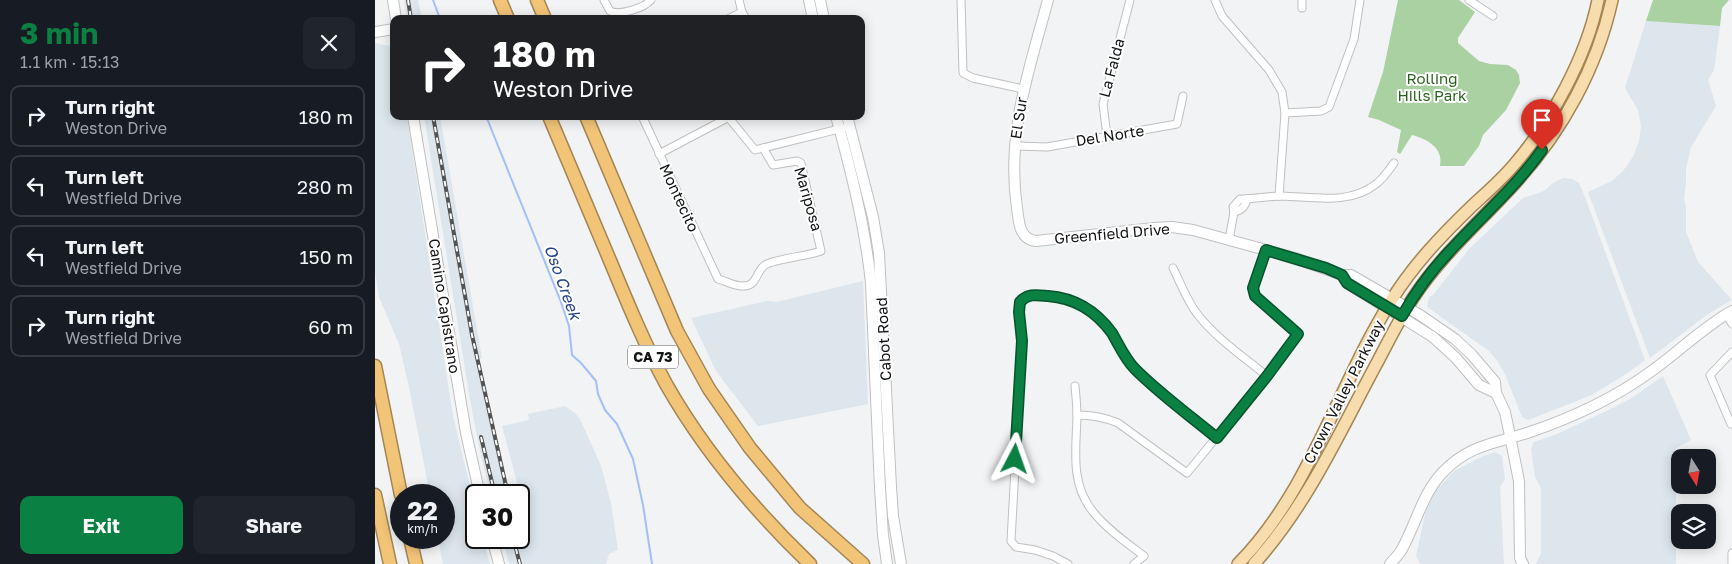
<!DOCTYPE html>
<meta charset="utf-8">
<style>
body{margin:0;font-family:"Golos Text",sans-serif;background:#20242c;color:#f1f3f6;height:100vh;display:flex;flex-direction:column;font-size:19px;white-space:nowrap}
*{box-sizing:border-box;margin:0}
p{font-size:16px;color:#9ea1a6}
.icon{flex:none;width:28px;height:28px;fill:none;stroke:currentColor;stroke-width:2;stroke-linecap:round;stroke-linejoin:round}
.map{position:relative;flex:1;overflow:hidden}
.sheet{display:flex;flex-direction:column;background:#171b24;width:375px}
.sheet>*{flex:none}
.hud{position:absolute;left:15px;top:15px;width:475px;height:105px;border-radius:10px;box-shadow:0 2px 12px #0003;background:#202124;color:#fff;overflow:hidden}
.needle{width:32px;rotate:169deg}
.buttons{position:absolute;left:1296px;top:449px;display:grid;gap:10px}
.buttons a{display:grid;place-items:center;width:45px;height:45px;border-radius:10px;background:#171b24;box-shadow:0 2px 12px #0003;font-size:25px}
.speed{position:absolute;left:15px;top:484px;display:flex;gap:10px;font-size:25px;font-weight:700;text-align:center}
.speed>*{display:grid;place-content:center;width:65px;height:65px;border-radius:50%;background:#171b24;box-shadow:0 2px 12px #0003;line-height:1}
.speed small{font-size:12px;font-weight:400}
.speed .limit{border:2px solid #111;border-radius:8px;background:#fff;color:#111}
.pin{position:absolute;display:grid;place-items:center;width:42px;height:42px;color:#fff;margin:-51px -21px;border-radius:50% 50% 50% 0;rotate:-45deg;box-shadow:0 0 5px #0007}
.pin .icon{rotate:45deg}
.me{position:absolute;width:55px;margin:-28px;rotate:4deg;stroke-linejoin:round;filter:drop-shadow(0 0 4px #0008)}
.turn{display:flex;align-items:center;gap:18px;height:105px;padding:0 20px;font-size:22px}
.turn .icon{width:65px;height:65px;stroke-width:2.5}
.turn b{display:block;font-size:35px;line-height:42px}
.round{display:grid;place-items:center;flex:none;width:52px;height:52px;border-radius:10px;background:#20242c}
.headline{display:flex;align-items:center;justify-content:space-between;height:85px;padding:0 20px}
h1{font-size:30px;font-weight:700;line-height:38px;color:#0b8043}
.primary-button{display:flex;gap:10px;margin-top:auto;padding:10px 20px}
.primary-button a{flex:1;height:58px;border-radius:10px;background:#0b8043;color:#fff;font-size:20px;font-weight:700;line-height:58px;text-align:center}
.primary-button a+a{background:#20242c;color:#f1f3f6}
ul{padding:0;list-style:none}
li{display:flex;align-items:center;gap:15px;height:62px;margin:0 10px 8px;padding:0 10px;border:2px solid #363941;border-radius:10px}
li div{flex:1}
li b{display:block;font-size:19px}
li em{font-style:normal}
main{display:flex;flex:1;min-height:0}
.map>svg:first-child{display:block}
.built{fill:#dde6ed}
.green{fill:#aad1a1}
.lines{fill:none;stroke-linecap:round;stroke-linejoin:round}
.stream{stroke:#a2c0f7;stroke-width:2}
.street-casing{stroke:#bec0c2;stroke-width:9}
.secondary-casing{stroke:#bec0c2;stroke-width:12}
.primary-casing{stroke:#a48655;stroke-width:14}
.highway-casing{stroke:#a48655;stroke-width:15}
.street{stroke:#fff;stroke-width:7}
.secondary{stroke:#fff;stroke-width:10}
.primary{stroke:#f7dcae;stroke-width:11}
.highway{stroke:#f2c478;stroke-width:12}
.rail-casing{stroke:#515354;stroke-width:4}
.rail{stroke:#fff;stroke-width:2;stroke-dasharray:5.5;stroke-linecap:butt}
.route-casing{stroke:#07532c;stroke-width:12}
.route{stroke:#0b8043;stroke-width:9}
.labels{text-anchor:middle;stroke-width:4;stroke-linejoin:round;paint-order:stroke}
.shield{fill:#fff;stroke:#595a5a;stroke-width:1}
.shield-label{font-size:14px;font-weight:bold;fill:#121314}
.street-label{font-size:15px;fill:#121314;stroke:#fff}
.park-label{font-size:15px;fill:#2d6320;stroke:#fff}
.water-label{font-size:16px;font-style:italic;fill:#254485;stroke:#fff}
</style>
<main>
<section class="sheet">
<div class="headline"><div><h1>3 min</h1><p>1.1 km · 15:13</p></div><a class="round"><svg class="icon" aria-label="close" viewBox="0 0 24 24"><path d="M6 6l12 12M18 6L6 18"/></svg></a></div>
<ul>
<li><svg class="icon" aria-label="right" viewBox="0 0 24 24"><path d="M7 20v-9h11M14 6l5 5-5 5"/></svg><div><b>Turn right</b><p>Weston Drive</p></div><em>180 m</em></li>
<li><svg class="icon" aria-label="left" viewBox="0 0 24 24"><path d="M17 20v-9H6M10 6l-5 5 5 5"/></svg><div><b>Turn left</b><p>Westfield Drive</p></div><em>280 m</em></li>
<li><svg class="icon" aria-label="left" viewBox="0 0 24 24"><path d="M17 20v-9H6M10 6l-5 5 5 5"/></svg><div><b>Turn left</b><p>Westfield Drive</p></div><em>150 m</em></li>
<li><svg class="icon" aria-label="right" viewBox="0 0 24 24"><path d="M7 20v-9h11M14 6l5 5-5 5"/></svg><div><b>Turn right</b><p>Westfield Drive</p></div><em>60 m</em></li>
</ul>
<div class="primary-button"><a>Exit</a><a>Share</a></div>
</section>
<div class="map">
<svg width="1357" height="564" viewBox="0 0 1357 564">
<rect width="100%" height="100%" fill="#f1f3f5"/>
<!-- built -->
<g class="built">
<path d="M29,0H43L47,19H32Z"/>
<path d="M1271,21L1345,26L1339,70L1333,80L1341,106L1316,147L1311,169V184L1309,199L1311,208V232L1323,262L1357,300L1333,314L1275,358L1213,192L1237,181L1248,171L1258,157L1264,141L1266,126L1263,110L1250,88Z"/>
<path d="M0,43L19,47V116H32L78,416L101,511V538H108L115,564H68L63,538H69V495H55L34,387L24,344L4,297L0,271Z"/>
<path d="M49,116H65L107,358L103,359L134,495H116L107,460L96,406Z"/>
<path d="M1188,178L1197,179L1204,183L1210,197L1270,360L1254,372L1217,395L1153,420L1147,417L1130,374L1123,362L1114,351L1052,307L1054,297L1058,295L1094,249L1148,198L1169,191L1178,183Z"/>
<path d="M488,281L493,404L383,426L341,371L316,318L392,301L402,302Z"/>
<path d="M1288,376L1316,440L1301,448V564H1161L1166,553V488L1160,477L1156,449L1159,442L1182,434L1225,414L1255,399Z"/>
<path d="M190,406L200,413L205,419L226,466L236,503L243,550L234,554L231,564H134L127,538H144V518L151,516L127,426L154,420L153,414Z"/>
<path d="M1120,452L1127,456L1130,480L1125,486L1129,564H1045L1041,556L1051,510L1060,492L1079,471L1106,457Z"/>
</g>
<!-- green -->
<g class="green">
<path d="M1023,0H1084L1100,12L1083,38V43L1104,61L1115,64L1133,65L1141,70L1144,75L1145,83L1131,110L1108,135L1104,146L1089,166H1065C1069,148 1052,139 1037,135L1025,154L1022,152L1026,130L1004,120L993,117L1008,72Z"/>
<path d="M1278,0H1354L1347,8L1345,26L1271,21Z"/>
</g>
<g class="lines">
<!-- stream -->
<g class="stream">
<path d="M58,0L65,19"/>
<path d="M111,116L186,302L194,326L197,355L206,363L221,381L223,394L230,410L242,424L258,459L268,505L277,564"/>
</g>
<defs>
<g id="street">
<path d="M229,0L235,11C244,16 269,8 276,0"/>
<path d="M364,0L367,12L371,19"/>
<path d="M586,0L588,73L598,78L648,89"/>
<path d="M840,0L847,16L894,70L907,92L910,113L904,196"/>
<path d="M1094,0L1118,16"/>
<path d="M927,8V0"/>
<path d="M353,19L367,12"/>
<path d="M910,113L946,111L954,107L979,39L985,0"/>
<path d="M267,116L343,279C351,281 361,287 369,286C382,286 381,271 390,265C399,259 433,256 446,251L426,163L422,161L398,165L388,148"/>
<path d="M354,118L380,150L468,128"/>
<path d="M732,136L728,104L755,0"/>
<path d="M639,146L672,147L802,124L808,96"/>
<path d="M284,154L356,116"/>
<path d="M859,212C867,210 870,207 872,199"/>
<path d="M854,240L859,212L858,207L865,199C879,199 893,196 907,196C939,197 975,205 1001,184C1008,179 1014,170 1019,163"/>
<path d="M798,268C806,284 812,301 823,315C842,339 869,357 892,376"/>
<path d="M1351,314L1357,324"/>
<path d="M1357,352L1335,375L1356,424L1357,423"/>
<path d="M700,386C701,396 702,407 702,417C701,450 695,485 719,513C733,530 752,543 769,556L759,564"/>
<path d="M702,415C717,415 729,417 743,423L812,473L892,376L923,334L880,296L878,288L891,250"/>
<path d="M693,564L678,556L660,550L641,547L636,541L647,341L644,312L645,302C653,294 662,295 673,296C700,298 721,311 737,333C744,345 750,358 760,369C784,394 814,415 842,438"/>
<path d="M1357,564V553"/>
</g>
<g id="secondary">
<path d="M18,0L21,19"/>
<path d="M434,0L438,19"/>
<path d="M445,0L449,19"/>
<path d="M673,0C654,70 631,134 642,208C644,222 644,239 661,241L779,228L797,227L818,230L920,258L967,275H976L1045,315L1080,339L1097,355L1120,382L1121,393L1130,412L1133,426L1144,481L1145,558L1148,564"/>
<path d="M0,32L19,29"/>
<path d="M38,116L91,433L105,495"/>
<path d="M461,116C476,171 490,226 496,283L505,488L508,535L512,564"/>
<path d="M472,116L498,217L504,253L516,487L518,516L526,564"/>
<path d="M967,275L972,283L1058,337L1081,358L1104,385L1121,393"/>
<path d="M117,538L124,564"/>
<path d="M1015,564C1019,559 1024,555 1027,549C1041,524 1047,494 1068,472C1094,445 1118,444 1152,433C1197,418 1240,398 1278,370C1305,351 1328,327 1357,311"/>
</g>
<g id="primary">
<path d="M863,564C936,490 962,387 1016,301C1038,265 1067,235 1097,206C1111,193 1125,181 1138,166C1175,124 1212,56 1223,0"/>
<path d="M879,564C933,504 965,431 1003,361C1014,340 1025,318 1038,298C1067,254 1106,221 1141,182C1187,131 1222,68 1237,0"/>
</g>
<g id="highway">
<path d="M125,0L133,19"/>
<path d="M162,0L170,19"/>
<path d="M174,116C195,165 215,214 236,263C253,304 270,345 291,384C329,451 379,510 435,564"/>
<path d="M211,116L302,331L334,389L375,448L425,508L488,564"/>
<path d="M0,366L26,495"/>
<path d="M0,495L15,564"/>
<path d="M35,538L41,564"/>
</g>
</defs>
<!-- street casing -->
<use href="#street" class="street-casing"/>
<!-- secondary casing -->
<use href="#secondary" class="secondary-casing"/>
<!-- primary casing -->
<use href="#primary" class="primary-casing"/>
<!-- highway casing -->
<use href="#highway" class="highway-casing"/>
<!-- street -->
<use href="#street" class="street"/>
<!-- secondary -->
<use href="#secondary" class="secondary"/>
<!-- primary -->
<use href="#primary" class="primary"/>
<!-- highway -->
<use href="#highway" class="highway"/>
<defs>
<g id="rail">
<path d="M33,0L36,19"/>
<path d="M58,116L97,335L133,495"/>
<path d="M106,437L120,495"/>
<path d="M138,538L145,564"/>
</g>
</defs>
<!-- rail casing -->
<use href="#rail" class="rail-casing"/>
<!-- rail -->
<use href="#rail" class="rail"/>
</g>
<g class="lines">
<defs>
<path id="route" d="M640,459L647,341L644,312L645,302C653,293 662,295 673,296C700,298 721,311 737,333C744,345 750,359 760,369C785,394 814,415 842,438L892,376L923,334L880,296L878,288L891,250L951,268L967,275L972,283L1027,316C1040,293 1056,271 1074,252C1105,218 1140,188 1167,150"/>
</defs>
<!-- route casing -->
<use href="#route" class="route-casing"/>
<!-- route -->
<use href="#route" class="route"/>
</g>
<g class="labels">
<!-- shield labels -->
<rect class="shield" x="253" y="345.5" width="50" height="23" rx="4"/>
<g class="shield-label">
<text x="278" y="362">CA 73</text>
</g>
<!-- street labels -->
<g class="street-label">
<text transform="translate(737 68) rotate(-75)" y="5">La Falda</text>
<text transform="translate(644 118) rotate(-81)" y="5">El Sur</text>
<text transform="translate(735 136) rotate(-9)" y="5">Del Norte</text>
<text transform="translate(304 198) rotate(65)" y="5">Montecito</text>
<text transform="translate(433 199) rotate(74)" y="5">Mariposa</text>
<text transform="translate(737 234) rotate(-5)" y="5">Greenfield Drive</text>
<text transform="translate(69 306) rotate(81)" y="5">Camino Capistrano</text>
<text transform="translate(509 339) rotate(-93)" y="5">Cabot Road</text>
<text transform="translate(969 392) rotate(-63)" y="5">Crown Valley Parkway</text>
</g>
<!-- park labels -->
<g class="park-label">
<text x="1057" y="84">Rolling<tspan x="1057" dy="17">Hills Park</tspan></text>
</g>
<!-- water labels -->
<g class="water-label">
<text transform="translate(188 282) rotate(70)" y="6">Oso Creek</text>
</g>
</g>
</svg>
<div class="buttons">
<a><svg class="needle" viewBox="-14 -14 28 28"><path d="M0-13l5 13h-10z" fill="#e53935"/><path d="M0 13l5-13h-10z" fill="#9ea1a6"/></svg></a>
<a><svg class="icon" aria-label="layers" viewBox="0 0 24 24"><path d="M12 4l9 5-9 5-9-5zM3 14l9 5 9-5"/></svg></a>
</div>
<div class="speed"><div>22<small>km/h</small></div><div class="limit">30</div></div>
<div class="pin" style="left:1167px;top:150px;background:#d93025"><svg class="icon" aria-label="arrive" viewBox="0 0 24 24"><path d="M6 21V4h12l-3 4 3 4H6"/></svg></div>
<svg class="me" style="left:640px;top:459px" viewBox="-20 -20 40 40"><path d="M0-17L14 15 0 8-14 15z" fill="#0b8043" stroke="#fff" stroke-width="4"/></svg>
<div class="hud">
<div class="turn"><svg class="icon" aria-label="right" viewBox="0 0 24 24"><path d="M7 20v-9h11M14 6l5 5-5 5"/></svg><div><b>180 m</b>Weston Drive</div></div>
</div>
</div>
</main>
